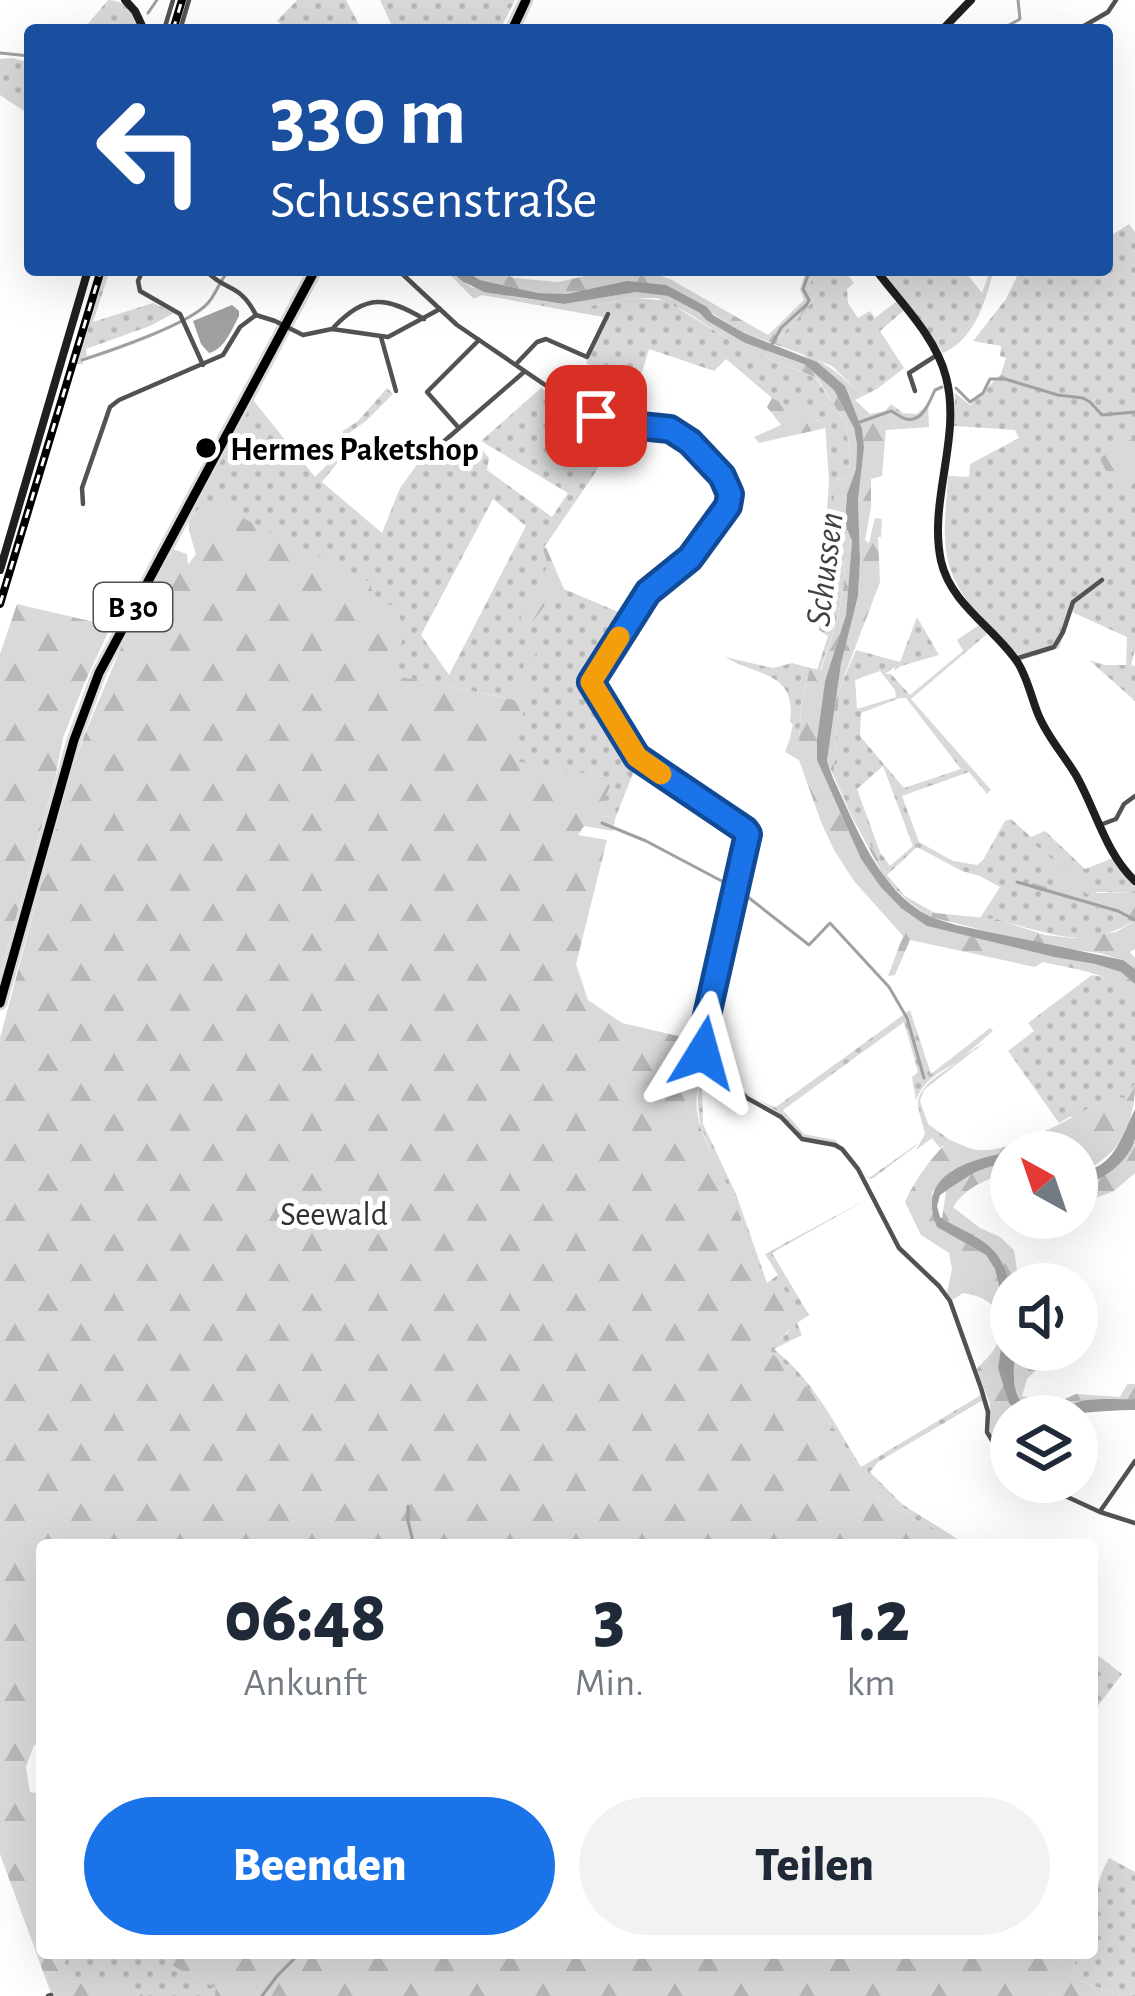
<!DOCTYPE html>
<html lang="de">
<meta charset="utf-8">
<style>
body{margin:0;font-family:"Alegreya Sans",sans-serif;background:#f2f2f3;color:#1f2937;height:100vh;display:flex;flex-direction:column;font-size:45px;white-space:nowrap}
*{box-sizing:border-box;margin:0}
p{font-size:39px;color:#747a83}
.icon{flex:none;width:66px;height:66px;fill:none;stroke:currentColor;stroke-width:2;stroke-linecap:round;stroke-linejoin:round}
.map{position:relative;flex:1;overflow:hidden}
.side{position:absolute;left:36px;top:1539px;width:1062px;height:420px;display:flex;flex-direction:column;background:#fff;border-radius:12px;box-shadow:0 12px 48px #0002}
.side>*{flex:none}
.top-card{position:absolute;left:24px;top:24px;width:1089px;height:252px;border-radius:12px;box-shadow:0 12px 48px #0002;background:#1a4fa0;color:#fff;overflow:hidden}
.needle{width:78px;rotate:320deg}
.fabs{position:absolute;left:990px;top:1131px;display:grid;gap:24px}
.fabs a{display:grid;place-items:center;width:108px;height:108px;border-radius:50%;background:#fff;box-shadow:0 12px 48px #0002;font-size:60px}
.pin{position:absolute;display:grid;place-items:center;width:102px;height:102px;color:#fff;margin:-51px;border-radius:24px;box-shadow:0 6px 18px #0006}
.me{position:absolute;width:132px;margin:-66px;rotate:8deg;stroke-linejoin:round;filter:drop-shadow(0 0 9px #0008)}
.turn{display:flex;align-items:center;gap:42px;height:252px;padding:0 48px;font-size:54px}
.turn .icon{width:156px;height:156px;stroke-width:2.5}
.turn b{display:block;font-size:84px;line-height:102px}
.eta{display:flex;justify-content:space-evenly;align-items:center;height:204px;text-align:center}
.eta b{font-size:72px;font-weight:800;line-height:84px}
.action{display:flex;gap:24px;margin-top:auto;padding:24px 48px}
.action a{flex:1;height:138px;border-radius:72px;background:#1a73e8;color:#fff;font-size:48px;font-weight:800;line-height:138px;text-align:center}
.action a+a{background:#f2f2f3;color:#1f2937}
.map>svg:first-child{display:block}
.grass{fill:url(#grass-dots);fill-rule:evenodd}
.forest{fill:url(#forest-firs)}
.water{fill:#a0a0a0}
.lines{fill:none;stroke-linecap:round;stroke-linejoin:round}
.stream{stroke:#a0a0a0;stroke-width:3}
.primary-casing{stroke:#dbdbdb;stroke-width:15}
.street{stroke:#525252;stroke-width:4.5}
.secondary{stroke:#1f1f1f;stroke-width:8}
.primary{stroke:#000;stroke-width:9}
.rail-casing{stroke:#000;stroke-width:8}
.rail{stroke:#fff;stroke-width:3;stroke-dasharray:9;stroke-linecap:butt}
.route-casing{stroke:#114b97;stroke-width:30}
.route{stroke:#1a73e8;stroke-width:21}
.slow{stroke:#f59e0b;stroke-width:21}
.poi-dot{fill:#000;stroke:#fff;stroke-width:4.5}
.labels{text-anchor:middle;stroke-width:10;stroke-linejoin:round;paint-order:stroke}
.shield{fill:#fff;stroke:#4c4c4c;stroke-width:3}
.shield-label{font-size:30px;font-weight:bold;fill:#000}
.poi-label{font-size:33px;font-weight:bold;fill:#000;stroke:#fff;text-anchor:start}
.park-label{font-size:33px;fill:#303030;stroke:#fff}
.water-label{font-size:36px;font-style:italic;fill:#414141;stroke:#fff}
</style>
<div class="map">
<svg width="1135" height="1996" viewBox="0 0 1135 1996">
<defs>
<pattern id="grass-dots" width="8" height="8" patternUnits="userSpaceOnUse" patternTransform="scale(3)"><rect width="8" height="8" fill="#d9d9d9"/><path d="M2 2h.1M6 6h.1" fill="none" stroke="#b8b8b8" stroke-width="1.8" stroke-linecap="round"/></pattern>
<pattern id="forest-firs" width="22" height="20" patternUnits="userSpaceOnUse" patternTransform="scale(3)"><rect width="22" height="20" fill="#d9d9d9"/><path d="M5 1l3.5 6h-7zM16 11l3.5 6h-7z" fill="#b8b8b8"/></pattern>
</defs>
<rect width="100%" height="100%" fill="#fff"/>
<!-- grass -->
<g class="grass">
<path d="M108,0C127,0 134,15 142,30H83Z"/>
<path d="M297,0H346L362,30H287L277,21Z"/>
<path d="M380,0H515L500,30H394Z"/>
<path d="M13,58L30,63V115L0,95V59Z"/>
<path d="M1129,224L1135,232V650L1131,665L1135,666V701L1089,660L1105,665H1126L1127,637L1072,612L1059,648L1022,660C1011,645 995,633 982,619C936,568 944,539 948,476L969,477L970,464L1019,438L1015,430L954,426L955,393L970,405L1001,374L1006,358L1000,356L1001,346L973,341L1006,299L1020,270H1107V238Z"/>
<path d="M106,270H110L93,322L153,303L174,313L150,326L86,349L87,356L82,358L83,364H75Z"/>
<path d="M814,270H844L854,283L847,289L848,303L858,318L870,311L875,318L897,301L904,310L880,331L904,368L877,389L863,396L832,366L776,343C787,326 805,315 815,297L809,290Z"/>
<path d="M882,270H964L982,293L990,270H994C985,302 975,339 943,353Z"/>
<path d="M634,298L666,301L743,348L816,378L846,424L850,459L849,478L835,480V539L841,538C852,583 835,628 820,671L817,670L828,636L819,630L829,480L825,424L772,398L726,359L714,371L649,349L638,386L586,363L610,314L606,312L604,317L575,312L579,308Z"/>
<path d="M387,388L393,394L366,421L349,433L339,461L322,482L382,533L400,488L435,440L455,463L477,444L489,458L487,470L552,517L568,493L481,441L541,388L607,424L621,425L595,473L543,549L549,565L521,619L530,625L543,607L564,589L630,617L591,676L589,684L629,750L638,761L615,819L604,816L597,821L593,815L604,777L515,762L516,700L390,675L375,603L244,519L236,509L193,512L253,400L315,477L331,461L343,431L358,421ZM493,499L526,526L449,675L421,635Z"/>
<path d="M917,617L939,655L901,666L894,671L895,667L885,674H891L910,695L963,651L957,640L979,625L987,634L911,699L991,790L987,794L969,772L902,796L919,842L953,861L977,865L983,860L1005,821L1011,819L1031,837L1045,831L1085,869L1113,858L1121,872L1135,884V893L1096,892L1103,909L1134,921C1074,957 1039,924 980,918L1000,887L980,876L962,871L917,847L887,875L844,798L834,770L839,690L856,650L900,662ZM880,671L895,690L896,697L857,709L855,680ZM900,698H906L961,769L904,788L860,736L861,713ZM883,766L913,846L890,866L880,852L857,789Z"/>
<path d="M725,657L773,668L792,663L810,668L801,706L799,742L790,738L793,724L790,722C797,671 757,677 725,657Z"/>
<path d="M737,893L741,896L707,1039C713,1071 747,1099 776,1107L910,1010L931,1074L990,1028L993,1031L965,1055L985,1042L924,1090L920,1101L928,1124L950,1140L940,1148L932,1138L916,1150L925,1134C923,1125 918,1111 918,1102C920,1084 944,1072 956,1063C940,1071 921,1083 916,1101L912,1077L918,1072L904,1022L783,1110L804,1134L835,1140L869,1178L917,1144L921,1137L916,1146L872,1179H869C859,1169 851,1152 837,1146C826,1141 812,1142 801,1136C790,1129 785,1116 775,1110C746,1093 700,1072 705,1031Z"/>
<path d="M1092,975L1112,979L1125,987L1135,1001V1084L1125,1098L1097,1103L1083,1115L1069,1117L1059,1123L1008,1051L1034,1031L1028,1023Z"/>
<path d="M709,1069L714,1072L704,1077L702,1082L703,1124L736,1194L767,1283L778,1275L765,1254L871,1197L772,1253L809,1315L797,1323L802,1335L774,1349C814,1381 835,1424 861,1467L981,1395L983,1400L878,1462L870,1472L902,1504L967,1545H957L875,1495L810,1390L781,1360L766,1351L790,1330L753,1259L701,1127C697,1106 694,1086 709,1069Z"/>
<path d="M1092,1651L1122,1674L1092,1714Z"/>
<path d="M1109,1858L1135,1872V1996H1120L1071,1977L1078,1953H1092C1092,1919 1092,1888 1109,1858Z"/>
<path d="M67,1953H164L171,1965L217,1988L215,1996H144L126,1984L100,1986L72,1981L64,1967Z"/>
</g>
<!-- forest -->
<g class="forest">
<path d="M445,270H450L471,287L514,297L564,304L636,292L668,296L700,313L706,320L745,343L804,364L834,390L854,428L857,445L856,469L847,494L845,524L852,541L846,615L825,681L817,739V760L861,859L880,886L927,926L1054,957L1095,964L1121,972L1135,984V1001C1115,972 1076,970 1043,962L1035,967L910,940L895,975L888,976L903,936L854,881L834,850L821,822L799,760L785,752L790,738L799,741L801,706L810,668L821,670C835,628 852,583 841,538L834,539V480L849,478L850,459L846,424L817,378L742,348L688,313L658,298H634L579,308L575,312L482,295L474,299Z"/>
<path d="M464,270H494L514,278L558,282L614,270H641L670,279L768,335L804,300L800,289L806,270H814L809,290L815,296C806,315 787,325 776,343C819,358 831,365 863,396L855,400L870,414L885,411L891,404L903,413L917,414L928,404L929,427L886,430L882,476L871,479V508L865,540L869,543L875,518L882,519L881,537H878L880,582L839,690L834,770L844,798L887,875L905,896L935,913L996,919L1045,935L1073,938L1097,935L1116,932L1133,922L1103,909L1028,887L1029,882L1100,902L1098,899C1067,885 1057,871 1033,849L1035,845L1094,893H1135V949L1130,952L1135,958V969L1123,960L1099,953L1051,947L930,917L909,902L886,880L851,815L827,761L841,664L858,596L860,560L858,500L864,448L845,386L802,354L744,333L666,285L567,294L538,293L480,280Z"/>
<path d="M772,398L825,424L826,428L759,443L754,437L781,425L767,407Z"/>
<path d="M1135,437V482L1118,497L1100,458Z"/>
<path d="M207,503L237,509L245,519L370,582L375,603L393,605L406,629L391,675L515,700L531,635L540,639L539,649L533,659L515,761L604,777L610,786L599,811L594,815L597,821L604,816L615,819L613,831L584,826L578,835L607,840L576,964L588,1000L622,1023L699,1041L701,1055L709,1069C674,1110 722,1163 735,1203C745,1231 751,1257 767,1283L779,1280L799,1315L791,1322L790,1329L767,1351L781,1360L810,1390L875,1495L957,1545H42V1745H34L26,1767L30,1792L42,1794V1953H67L64,1967L72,1981L100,1985L108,1977L127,1984L144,1996H52L0,1854V1038L68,783L84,736L128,631L172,549L187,554L188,565L196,554C189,528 180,519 207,503Z"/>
<path d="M546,547L564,589L543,608L530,625L520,619L548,565L543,549Z"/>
<path d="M17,604L111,626L84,684L63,738L55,779L0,975V654Z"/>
<path d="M1135,1084C1135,1113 1126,1143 1102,1160C1092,1167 1090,1171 1077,1171V1152L999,1154L932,1192L937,1227L986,1255L995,1269L1006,1314L998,1368L1019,1414L1025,1416H1011V1427L1005,1424L993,1440L990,1433V1404L977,1369C983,1361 994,1353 997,1344C1006,1314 993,1297 963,1293L951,1301L947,1292L952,1269L949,1253L921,1235L905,1202C913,1183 934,1153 950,1140C958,1143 969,1149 978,1150C1014,1154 1079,1113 1110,1096L1125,1098Z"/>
<path d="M1135,1141V1173L1114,1191L1077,1205V1184L1088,1185L1125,1155Z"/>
<path d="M1003,1163L1011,1165V1189L1006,1174C984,1179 966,1188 953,1207L980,1228L1000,1237L1014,1250L1019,1284H1011V1298C1000,1244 983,1245 942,1219L946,1191L973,1171Z"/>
<path d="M1015,1350H1029L1032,1359L1041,1365L1027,1379L1022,1396L1056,1403L1076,1394L1120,1397L1127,1384H1135V1399C1119,1400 1103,1398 1087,1400C1078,1401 1069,1406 1060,1408C1011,1418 1012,1387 1015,1350Z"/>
<path d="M164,1953H1078L1071,1977L1120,1996H215L216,1988L171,1965Z"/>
</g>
<!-- water -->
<g class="water">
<path d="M450,270H464L480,280L538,293L567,294L627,281L666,285L707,307L713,315L744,333L817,362L845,386L862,429L864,448L858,500L860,560L858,596L841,664L827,761L833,778C856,826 879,891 929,916C938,920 948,922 956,925L1123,960L1135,969V984L1121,972L1095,964L1054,957L927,926L901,908L880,886L861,859L817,760V739L825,681L846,615L852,541L845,524L847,494L856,469L857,445L854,428L834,390L804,364L745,343L706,320L700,313L668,296L636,292L564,304L484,292L462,281Z"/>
<path d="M232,305L239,311V316C232,329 224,350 209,353L201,344L193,321Z"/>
<path d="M1135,1109C1135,1118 1135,1130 1135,1139C1130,1160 1099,1186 1077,1184V1171C1113,1172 1122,1136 1135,1109Z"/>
<path d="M999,1154H1011V1165C980,1163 964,1180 940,1195L937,1206L940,1217C956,1228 976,1234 990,1247C1017,1271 1011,1318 1011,1350H1015C1012,1387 1011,1418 1060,1408C1069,1406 1078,1401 1087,1400C1103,1398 1119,1400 1135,1399V1410C1098,1410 1062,1416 1025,1416L1019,1414L1009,1403L998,1368L1006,1314L995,1269L986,1255L937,1227C917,1179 959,1163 999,1154Z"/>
</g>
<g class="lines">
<!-- stream -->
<g class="stream">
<path d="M148,13L157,0"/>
<path d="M1000,30L1020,19L1018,0"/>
<path d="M0,53L30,56"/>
<path d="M771,346L781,328L807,304L809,300L803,289L810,270"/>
<path d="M82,360C110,351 190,324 208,303C216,294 220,280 229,270"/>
<path d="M956,388L970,402L983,393L990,379H1005L1058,395L1083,398L1090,402L1102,415L1135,412"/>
<path d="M860,422L891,411C896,413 901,418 906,419C923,423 930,400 935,390L942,387"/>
<path d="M602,823L646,841L733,887"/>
<path d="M1017,882L1118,911L1135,920"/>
<path d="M739,890L809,945L830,923L889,987L907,1018L924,1078"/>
<path d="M408,1506V1521L414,1545"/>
<path d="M262,1996L277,1976L300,1953"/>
</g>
<defs>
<g id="primary">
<path d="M512,30L526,0"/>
<path d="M0,1003L74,740L99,673L315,270"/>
</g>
</defs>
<!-- primary casing -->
<use href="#primary" class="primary-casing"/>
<!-- street -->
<g class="street">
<path d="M164,30L173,0"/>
<path d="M180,30L189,0"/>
<path d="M1077,30L1108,12L1116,0"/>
<path d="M143,270L138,281L140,291L180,314L203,365"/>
<path d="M205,270C227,293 239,282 256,315"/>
<path d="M398,270L457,325L579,408L608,422L670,429C684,437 696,448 707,460C729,484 737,496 716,525C709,536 702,547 693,556C679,569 661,578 648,592L591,682L637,757L745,829L748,834L701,1042L707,1062L747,1098L781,1117L802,1139L835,1145L842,1149L858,1169L899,1248L939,1286L950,1301L981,1388L988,1412L987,1432L996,1447L1011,1463"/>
<path d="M334,327C366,293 387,297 424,319"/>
<path d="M381,337L396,391"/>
<path d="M517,363L537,342L546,339L587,357L608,314"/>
<path d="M915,391L909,373L937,355"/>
<path d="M458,427L427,392L479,340"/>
<path d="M442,443L524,372"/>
<path d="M83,504L82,488L110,407L119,400L223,355L240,327L256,315L275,321L303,335L332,329L388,337L440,309"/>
<path d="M1015,659L1054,647L1063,632L1073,602L1102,580"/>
<path d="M1100,825L1116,819L1124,804L1135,796"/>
<path d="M1035,1482L1100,1512L1135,1523"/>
<path d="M1101,1510L1135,1461"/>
<path d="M48,1996L51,1995"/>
</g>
<!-- secondary -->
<g class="secondary">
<path d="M125,0L135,11L144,30"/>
<path d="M942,30L971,0"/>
<path d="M876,270C901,303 936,337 946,377C962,437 928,501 941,561C951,605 995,628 1018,663C1028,679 1031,697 1038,714C1047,737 1065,756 1077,777C1096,811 1106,854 1135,881"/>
<path d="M0,570L88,270"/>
</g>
<!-- primary -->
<use href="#primary" class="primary"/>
<defs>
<g id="rail">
<path d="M173,30L182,0"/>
<path d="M0,604L101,270"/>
</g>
</defs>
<!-- rail casing -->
<use href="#rail" class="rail-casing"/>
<!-- rail -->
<use href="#rail" class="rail"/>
</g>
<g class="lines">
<defs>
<path id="route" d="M596,416L620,424L670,429L690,442L722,476L730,494L728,506L690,558L648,592L591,682L637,757L745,830L748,834L701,1042L703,1053"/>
</defs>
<!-- route casing -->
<use href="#route" class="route-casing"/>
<!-- route -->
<use href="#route" class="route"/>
<!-- slow -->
<path class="slow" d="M619,637L591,682L637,757L661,774"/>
</g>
<!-- markers -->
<circle class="poi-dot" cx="206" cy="448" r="12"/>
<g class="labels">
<!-- shield labels -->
<rect class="shield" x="94" y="583" width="78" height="48" rx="9"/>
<g class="shield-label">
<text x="133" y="617">B 30</text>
</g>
<!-- poi labels -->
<g class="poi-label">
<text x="230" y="460">Hermes Paketshop</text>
</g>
<!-- park labels -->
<g class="park-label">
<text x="334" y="1225">Seewald</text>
</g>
<!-- water labels -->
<g class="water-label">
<text transform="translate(823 569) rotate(-83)" y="13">Schussen</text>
</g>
</g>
</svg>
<div class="fabs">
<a><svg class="needle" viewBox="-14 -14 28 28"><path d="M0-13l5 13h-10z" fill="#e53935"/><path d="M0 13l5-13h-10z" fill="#747a83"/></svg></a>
<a><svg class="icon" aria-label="sound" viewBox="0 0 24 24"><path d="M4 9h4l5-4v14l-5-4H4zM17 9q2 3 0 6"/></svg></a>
<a><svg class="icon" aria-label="layers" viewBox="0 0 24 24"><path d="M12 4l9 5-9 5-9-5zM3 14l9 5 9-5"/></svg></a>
</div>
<div class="pin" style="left:596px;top:416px;background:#d93025"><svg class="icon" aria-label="arrive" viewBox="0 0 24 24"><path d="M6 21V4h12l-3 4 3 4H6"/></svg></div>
<svg class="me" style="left:703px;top:1053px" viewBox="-20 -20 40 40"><path d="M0-17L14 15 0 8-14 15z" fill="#1a73e8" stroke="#fff" stroke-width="4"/></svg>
<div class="top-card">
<div class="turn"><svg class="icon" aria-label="left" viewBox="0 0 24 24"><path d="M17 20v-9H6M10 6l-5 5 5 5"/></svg><div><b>330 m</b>Schussenstraße</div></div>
</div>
<section class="side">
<div class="eta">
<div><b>06:48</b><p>Ankunft</p></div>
<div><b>3</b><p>Min.</p></div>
<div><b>1.2</b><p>km</p></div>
</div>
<div class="action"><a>Beenden</a><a>Teilen</a></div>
</section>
</div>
